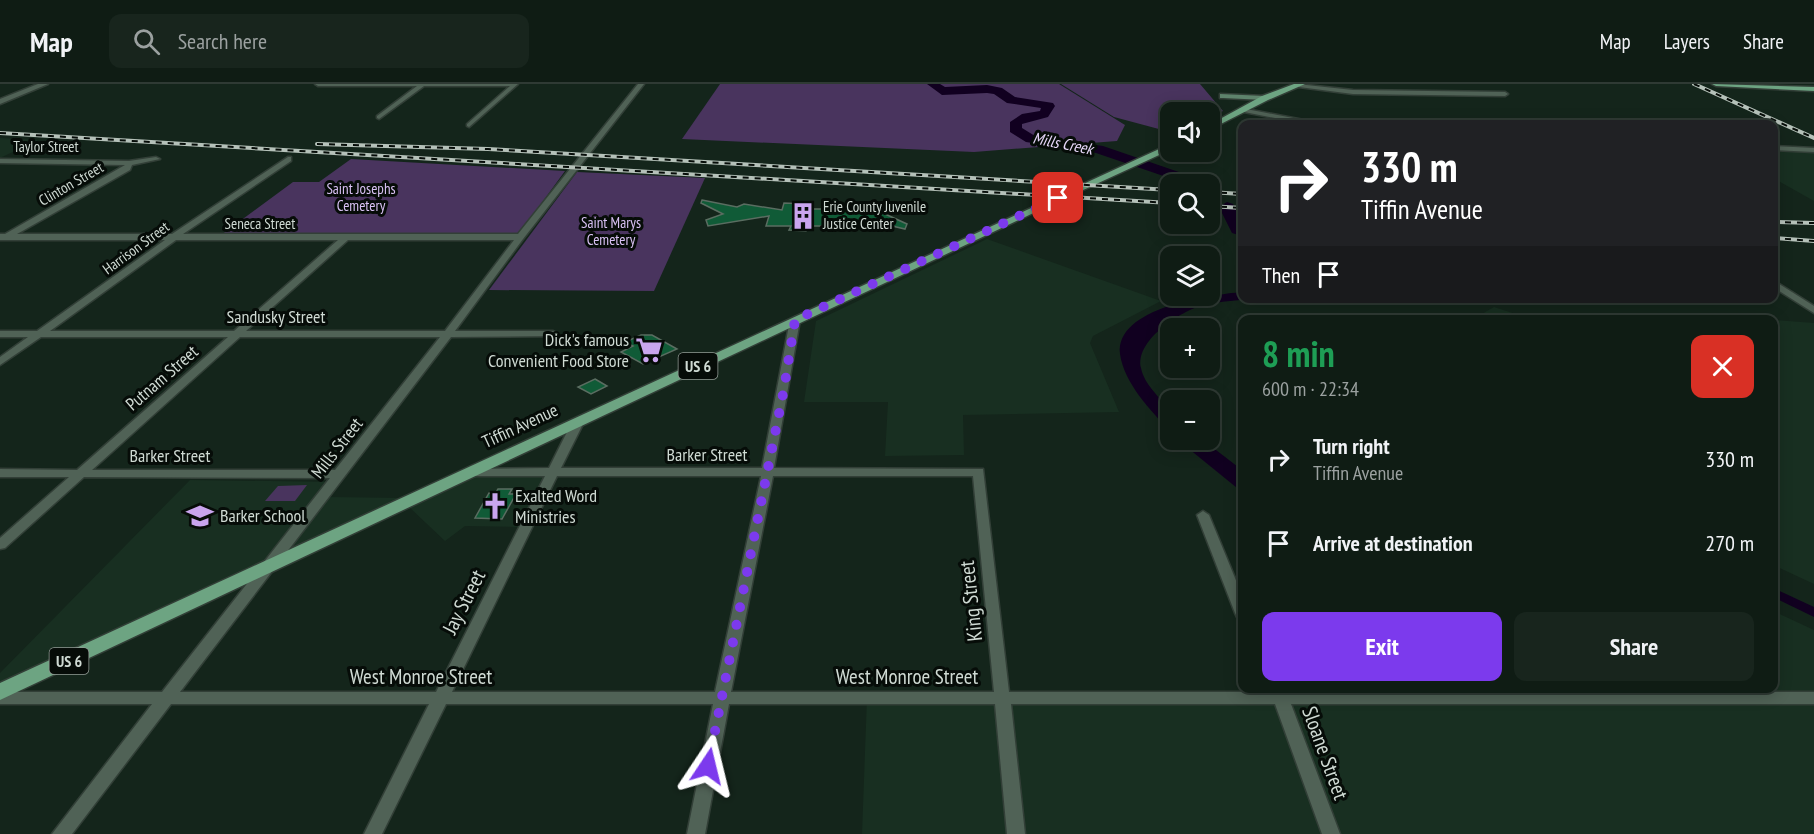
<!DOCTYPE html>
<meta charset="utf-8">
<style>
body{margin:0;font-family:"PT Sans Narrow",sans-serif;background:#18251d;color:#f1f3f6;height:100vh;display:flex;flex-direction:column;font-size:22px;white-space:nowrap}
*{box-sizing:border-box;margin:0}
p{font-size:20px;color:#9ba1a0}
.icon{flex:none;width:33px;height:33px;fill:none;stroke:currentColor;stroke-width:2;stroke-linecap:round;stroke-linejoin:round}
.map{position:relative;flex:1;overflow:hidden}
.sheet{position:absolute;left:1238px;top:231px;width:540px;height:378px;display:flex;flex-direction:column;background:#0f1c14;border-radius:12px;box-shadow:0 3px 15px #0003,0 0 0 2px #2f3a34}
.sheet>*{flex:none}
.top-card{position:absolute;left:1238px;top:36px;width:540px;height:183px;border-radius:12px;box-shadow:0 3px 15px #0003,0 0 0 2px #2f3a34;background:#202124;color:#fff;overflow:hidden}
.controls{position:absolute;left:1160px;top:18px;display:grid;gap:12px}
.controls a{display:grid;place-items:center;width:60px;height:60px;border-radius:12px;background:#0f1c14;box-shadow:0 3px 15px #0003,0 0 0 2px #2f3a34;font-size:30px}
.pin{position:absolute;display:grid;place-items:center;width:51px;height:51px;color:#fff;margin:-26px;border-radius:12px;box-shadow:0 3px 9px #0006}
.me{position:absolute;width:66px;margin:-33px;rotate:10deg;stroke-linejoin:round;filter:drop-shadow(0 0 4px #0008)}
.turn{display:flex;align-items:center;gap:21px;height:126px;padding:0 24px;font-size:27px}
.turn .icon{width:78px;height:78px;stroke-width:2.5}
.turn b{display:block;font-size:42px;line-height:51px}
.then{display:flex;align-items:center;height:57px;padding:0 24px;background:#0003;gap:12px;font-size:22px}
.round{display:grid;place-items:center;flex:none;width:63px;height:63px;border-radius:12px;background:#18251d}
.summary{display:flex;align-items:center;justify-content:space-between;height:102px;padding:0 24px}
h1{font-size:36px;font-weight:600;line-height:45px;color:#1e9e55}
.action{display:flex;gap:12px;margin-top:auto;padding:12px 24px}
.action a{flex:1;height:69px;border-radius:12px;background:#7c3aed;color:#fff;font-size:24px;font-weight:600;line-height:69px;text-align:center}
.action a+a{background:#18251d;color:#f1f3f6}
ul{padding:0;list-style:none}
li{display:flex;align-items:center;gap:18px;height:84px;padding:0 24px}
li div{flex:1}
li b{display:block;font-size:22px}
li em{font-style:normal}
header{display:flex;align-items:center;gap:36px;box-sizing:border-box;height:84px;padding:0 30px;background:#0f1c14;border-bottom:2px solid #2f3a34}
header strong{font-size:28px}
nav{display:flex;gap:33px;margin-inline-start:auto;font-size:21px}
.search{width:420px;height:54px;background:#18251d;display:flex;align-items:center;gap:15px;box-sizing:border-box;padding:0 21px;border-radius:12px;color:#9ba1a0;font-size:22px}
.map>svg:first-child{display:block}
.built{fill:#182f21}
.green{fill:#49345e}
.water{fill:#110020}
.lines{fill:none;stroke-linecap:round;stroke-linejoin:round}
.river{fill:#110020;fill-rule:evenodd}
.building{fill:#105b37;stroke:#5a6d61;stroke-width:1.5}
.minor-casing{stroke:#323f37;stroke-width:3}
.tertiary-casing{stroke:#323f37;stroke-width:3}
.secondary-casing{stroke:#323f37;stroke-width:3}
.primary-casing{stroke:#323f37;stroke-width:3}
.minor{fill:#506256;fill-rule:evenodd}
.tertiary{fill:#506256;fill-rule:evenodd}
.secondary{fill:#5e836c;fill-rule:evenodd}
.primary{fill:#6da482;fill-rule:evenodd}
.rail-casing{stroke:#b5c1b9;stroke-width:4}
.rail{stroke:#060c08;stroke-width:2;stroke-dasharray:6;stroke-linecap:butt}
.route{stroke:#7c3aed;stroke-width:10;stroke-dasharray:0 18}
.labels{text-anchor:middle;stroke-width:6;stroke-linejoin:round;paint-order:stroke}
.far-street-label{font-size:15px;fill:#cfdad3;stroke:#060c08}
.far-park-label{font-size:15px;fill:#d9c1f4;stroke:#060c08}
.far-poi-label{font-size:15px;fill:#cfdad3;stroke:#060c08;text-anchor:start}
.far-water-label{font-size:16px;font-style:italic;fill:#e7d7f9;stroke:#060c08}
.shield{fill:#060c08;stroke:#939c96;stroke-width:1.5}
.shield-label{font-size:16px;font-weight:bold;fill:#cfdad3}
.street-label{font-size:18px;fill:#cfdad3;stroke:#060c08}
.poi-label{font-size:18px;fill:#cfdad3;stroke:#060c08;text-anchor:start}
.near-street-label{font-size:21px;fill:#cfdad3;stroke:#060c08}
</style>
<header>
<strong>Map</strong>
<div class="search"><svg class="icon" aria-label="search" viewBox="0 0 24 24"><circle cx="10" cy="10" r="6"/><path d="M15 15l6 6"/></svg>Search here</div>
<nav><a>Map</a><a>Layers</a><a>Share</a></nav>
</header>
<div class="map">
<svg width="1814" height="750" viewBox="0 0 1814 750">
<rect width="100%" height="100%" fill="#14251b"/>
<!-- built -->
<g class="built">
<path d="M0,54L38,56L0,74Z"/>
<path d="M1773,65L1814,67V117L1773,94Z"/>
<path d="M987,155L1161,217L1093,252L1090,259L1119,328L963,331L964,371L885,372L888,318H804L816,237Z"/>
<path d="M1494,223L1531,235H1473Z"/>
<path d="M1773,236L1814,239V500L1773,481Z"/>
<path d="M450,392H546L521,443L465,442L445,457L408,422L0,612V589L190,396L337,398L328,413L403,414Z"/>
<path d="M1773,527L1814,546V750H862L867,613L1420,614L1415,605L1773,604Z"/>
</g>
<!-- green -->
<g class="green">
<path d="M720,0H1059L1125,41L1117,57L974,68L682,55Z"/>
<path d="M1061,0H1200L1223,27L1209,33V28H1170V48L1114,33Z"/>
<path d="M351,75L565,87L519,150L221,151L293,98H319Z"/>
<path d="M577,88L705,94L654,207L489,206Z"/>
<path d="M307,401L295,417H265L278,402Z"/>
</g>
<!-- water -->
<g class="water">
<path d="M1242,208V214L1260,215C1240,216 1220,217 1200,222C1178,229 1135,257 1141,284C1144,300 1160,314 1170,326V347C1151,327 1124,299 1120,270C1115,223 1211,211 1242,208Z"/>
<path d="M1178,356H1203L1242,386V408Z"/>
<path d="M1773,504L1814,523V533L1773,513Z"/>
</g>
<g class="lines">
<!-- river -->
<g class="river">
<path d="M927,0H940L945,3L987,1L1002,4L1015,13L1053,19L1055,22L1048,33L1022,40V44L1035,52L1103,62L1205,97L1207,100H1187L1096,69L1026,58L1010,48V38L1022,30L1040,27L1041,24L1007,19L994,10L987,9L942,11Z"/>
<path d="M1227,118L1233,120L1242,137V152L1232,149L1219,123Z"/>
</g>
</g>
<!-- building -->
<g class="building">
<path d="M702,116L737,123L744,120L782,126L784,119L806,120L804,125H852V123L868,121L872,124L902,118L903,124L885,130L907,140L905,145L871,137L866,141L829,135L828,142H808L806,147L789,146L791,142H766L769,132L708,142L706,136L723,130L701,119Z"/>
<path d="M641,251H652L677,265L643,280L621,268L633,262L625,258Z"/>
<path d="M595,295L607,302L591,310L578,303Z"/>
<path d="M498,405H512L509,410H516L502,435L475,434L489,409L495,410Z"/>
</g>
<g class="lines">
<defs>
<g id="minor">
<path d="M315,0H518L469,43L467,42V40L510,2H424L379,35L377,34V32L417,2H318Z"/>
<path d="M638,0H644L523,155L455,247H553L558,250L557,252L451,253L180,608H436L545,392H471L467,391L465,388L467,385L549,384L572,338L578,335L584,338L561,384H762L790,236L795,233L800,236L774,384L983,385L1009,608H1270L1269,604H1285L1286,608H1814V620H1291L1340,750H1322L1275,620H1011L1025,750H1007L995,620H729L705,750H687L713,620H446L382,750H364L429,620H171L72,750H52L152,620H0V608H162L330,394L84,393L5,464L0,465V454L69,393H0V385L77,386L228,253H41L0,281V273L28,253H0V247H37L165,156H0V150H5L125,81L0,79V75L129,77L156,73L160,75L132,81L130,86L17,150H172L288,73H291V77L183,150H518ZM176,156H338L234,247H50ZM348,156H514L445,247H246ZM240,253H440L335,386H92ZM557,392H761L715,608H452ZM773,392H973L994,608H731Z"/>
<path d="M1297,0L1353,6L1505,8L1508,10L1505,12L1353,10L1299,3Z"/>
<path d="M1241,24L1314,38L1317,40H1306L1239,27V25Z"/>
<path d="M1773,62L1814,64V68L1773,66Z"/>
<path d="M1773,196L1814,222V229L1773,203Z"/>
<path d="M1203,427L1209,431L1242,511V534L1237,533L1235,529L1197,431Z"/>
</g>
<path id="tertiary" d="M38,0H48L0,20V15Z"/>
<path id="secondary" d="M1220,10L1265,12L1269,14L1265,16L1223,14H1220Z"/>
<g id="primary">
<path d="M1294,0H1305L1268,16L1209,46V41L1262,12Z"/>
<path d="M1712,0L1814,3V7L1716,2Z"/>
<path d="M1170,60V66L1068,113H1062L1061,116L0,616V599Z"/>
</g>
</defs>
<!-- minor casing -->
<use href="#minor" class="minor-casing"/>
<!-- tertiary casing -->
<use href="#tertiary" class="tertiary-casing"/>
<!-- secondary casing -->
<use href="#secondary" class="secondary-casing"/>
<!-- primary casing -->
<use href="#primary" class="primary-casing"/>
<!-- minor -->
<use href="#minor" class="minor"/>
<!-- tertiary -->
<use href="#tertiary" class="tertiary"/>
<!-- secondary -->
<use href="#secondary" class="secondary"/>
<!-- primary -->
<use href="#primary" class="primary"/>
<defs>
<g id="rail">
<path d="M1694,0L1814,54"/>
<path d="M0,49L1170,119"/>
<path d="M317,60L488,65L1170,106"/>
<path d="M1209,108L1242,110"/>
<path d="M1209,122L1242,124"/>
<path d="M1773,138L1814,139"/>
<path d="M1773,154L1814,157"/>
</g>
</defs>
<!-- rail casing -->
<use href="#rail" class="rail-casing"/>
<!-- rail -->
<use href="#rail" class="rail"/>
</g>
<g class="lines">
<!-- route -->
<path class="route" d="M708,682L784,305L795,236L1058,114"/>
</g>
<!-- icons -->
<defs>
<symbol id="building-bare" viewBox="-9 -9 18 18"><path d="M-4-6H4V6H1V3H-1V6H-4ZM-2.5-4.3h1.7v1.8h-1.7ZM.8-4.3h1.7v1.8H.8ZM-2.5-1h1.7V.8h-1.7ZM.8-1h1.7V.8H.8Z" fill="#c9a5ee" stroke="#060c08" stroke-width="2.5" paint-order="stroke"/></symbol>
<symbol id="supermarket-bare" viewBox="-9 -9 18 18"><path d="M-6-5.5h2.5l.6 2H6L4.5 2H-2.5L-4.4-4H-6ZM-1.5 3.2a1.3 1.3 0 1 0 .1 0ZM3 3.2a1.3 1.3 0 1 0 .1 0Z" fill="#c9a5ee" stroke="#060c08" stroke-width="2.5" paint-order="stroke"/></symbol>
<symbol id="church-bare" viewBox="-9 -9 18 18"><path d="M-1.2-6h2.4v3.5h3.3v2.4h-3.3V6h-2.4V-.1h-3.3v-2.4h3.3Z" fill="#c9a5ee" stroke="#060c08" stroke-width="2.5" paint-order="stroke"/></symbol>
<symbol id="school-bare" viewBox="-9 -9 18 18"><path d="M0-5L7-2L0 1L-7-2ZM-4 1L0 2.5L4 1V4Q0 6-4 4Z" fill="#c9a5ee" stroke="#060c08" stroke-width="2.5" paint-order="stroke"/></symbol>
</defs>
<g fill-rule="evenodd">
<use href="#building-bare" x="784" y="113" width="38" height="38"/>
<use href="#supermarket-bare" x="630" y="247" width="38" height="38"/>
<use href="#church-bare" x="476" y="403" width="38" height="38"/>
<use href="#school-bare" x="181" y="413" width="38" height="38"/>
</g>
<g class="labels">
<!-- far-street labels -->
<g class="far-street-label">
<text x="46" y="68">Taylor Street</text>
<text transform="translate(71 100) rotate(-30)" y="5">Clinton Street</text>
<text x="260" y="145">Seneca Street</text>
<text transform="translate(136 164) rotate(-36)" y="5">Harrison Street</text>
</g>
<!-- far-park labels -->
<g class="far-park-label">
<text x="361" y="110">Saint Josephs<tspan x="361" dy="17">Cemetery</tspan></text>
<text x="611" y="144">Saint Marys<tspan x="611" dy="17">Cemetery</tspan></text>
</g>
<!-- far-poi labels -->
<g class="far-poi-label">
<text x="823" y="128">Erie County Juvenile<tspan x="823" dy="17">Justice Center</tspan></text>
</g>
<!-- far-water labels -->
<g class="far-water-label">
<text transform="translate(1063 59) rotate(11)" y="6">Mills Creek</text>
</g>
<!-- shield labels -->
<g class="shield">
<rect x="678.5" y="269" width="39" height="26" rx="4.5"/>
<rect x="49.5" y="564" width="39" height="26" rx="4.5"/>
</g>
<g class="shield-label">
<text x="698" y="288">US 6</text>
<text x="69" y="583">US 6</text>
</g>
<!-- street labels -->
<g class="street-label">
<text x="276" y="239">Sandusky Street</text>
<text transform="translate(162 294) rotate(-41)" y="6">Putnam Street</text>
<text transform="translate(520 342) rotate(-25)" y="6">Tiffin Avenue</text>
<text transform="translate(337 364) rotate(-52)" y="6">Mills Street</text>
<text x="707" y="377">Barker Street</text>
<text x="170" y="378">Barker Street</text>
</g>
<!-- poi labels -->
<g class="poi-label">
<text x="629" y="262" text-anchor="end">Dick's famous<tspan x="629" dy="21">Convenient Food Store</tspan></text>
<text x="515" y="418">Exalted Word<tspan x="515" dy="21">Ministries</tspan></text>
<text x="220" y="438">Barker School</text>
</g>
<!-- near-street labels -->
<g class="near-street-label">
<text transform="translate(971 517) rotate(-96)" y="7">King Street</text>
<text transform="translate(464 518) rotate(-63)" y="7">Jay Street</text>
<text x="421" y="600">West Monroe Street</text>
<text x="907" y="600">West Monroe Street</text>
<text transform="translate(1325 669) rotate(70)" y="7">Sloane Street</text>
</g>
</g>
</svg>
<div class="controls">
<a><svg class="icon" aria-label="sound" viewBox="0 0 24 24"><path d="M4 9h4l5-4v14l-5-4H4zM17 9q2 3 0 6"/></svg></a>
<a><svg class="icon" aria-label="search" viewBox="0 0 24 24"><circle cx="10" cy="10" r="6"/><path d="M15 15l6 6"/></svg></a>
<a><svg class="icon" aria-label="layers" viewBox="0 0 24 24"><path d="M12 4l9 5-9 5-9-5zM3 14l9 5 9-5"/></svg></a>
<a>+</a>
<a>−</a>
</div>
<div class="pin" style="left:1058px;top:114px;background:#d93025"><svg class="icon" aria-label="arrive" viewBox="0 0 24 24"><path d="M6 21V4h12l-3 4 3 4H6"/></svg></div>
<svg class="me" style="left:708px;top:682px" viewBox="-20 -20 40 40"><path d="M0-17L14 15 0 8-14 15z" fill="#7c3aed" stroke="#fff" stroke-width="4"/></svg>
<div class="top-card">
<div class="turn"><svg class="icon" aria-label="right" viewBox="0 0 24 24"><path d="M7 20v-9h11M14 6l5 5-5 5"/></svg><div><b>330 m</b>Tiffin Avenue</div></div>
<div class="then">Then<svg class="icon" aria-label="arrive" viewBox="0 0 24 24"><path d="M6 21V4h12l-3 4 3 4H6"/></svg></div>
</div>
<section class="sheet">
<div class="summary"><div><h1>8 min</h1><p>600 m · 22:34</p></div><a class="round" style="background:#d93025;color:#fff"><svg class="icon" aria-label="close" viewBox="0 0 24 24"><path d="M6 6l12 12M18 6L6 18"/></svg></a></div>
<ul>
<li><svg class="icon" aria-label="right" viewBox="0 0 24 24"><path d="M7 20v-9h11M14 6l5 5-5 5"/></svg><div><b>Turn right</b><p>Tiffin Avenue</p></div><em>330 m</em></li>
<li><svg class="icon" aria-label="arrive" viewBox="0 0 24 24"><path d="M6 21V4h12l-3 4 3 4H6"/></svg><div><b>Arrive at destination</b></div><em>270 m</em></li>
</ul>
<div class="action"><a>Exit</a><a>Share</a></div>
</section>
</div>
